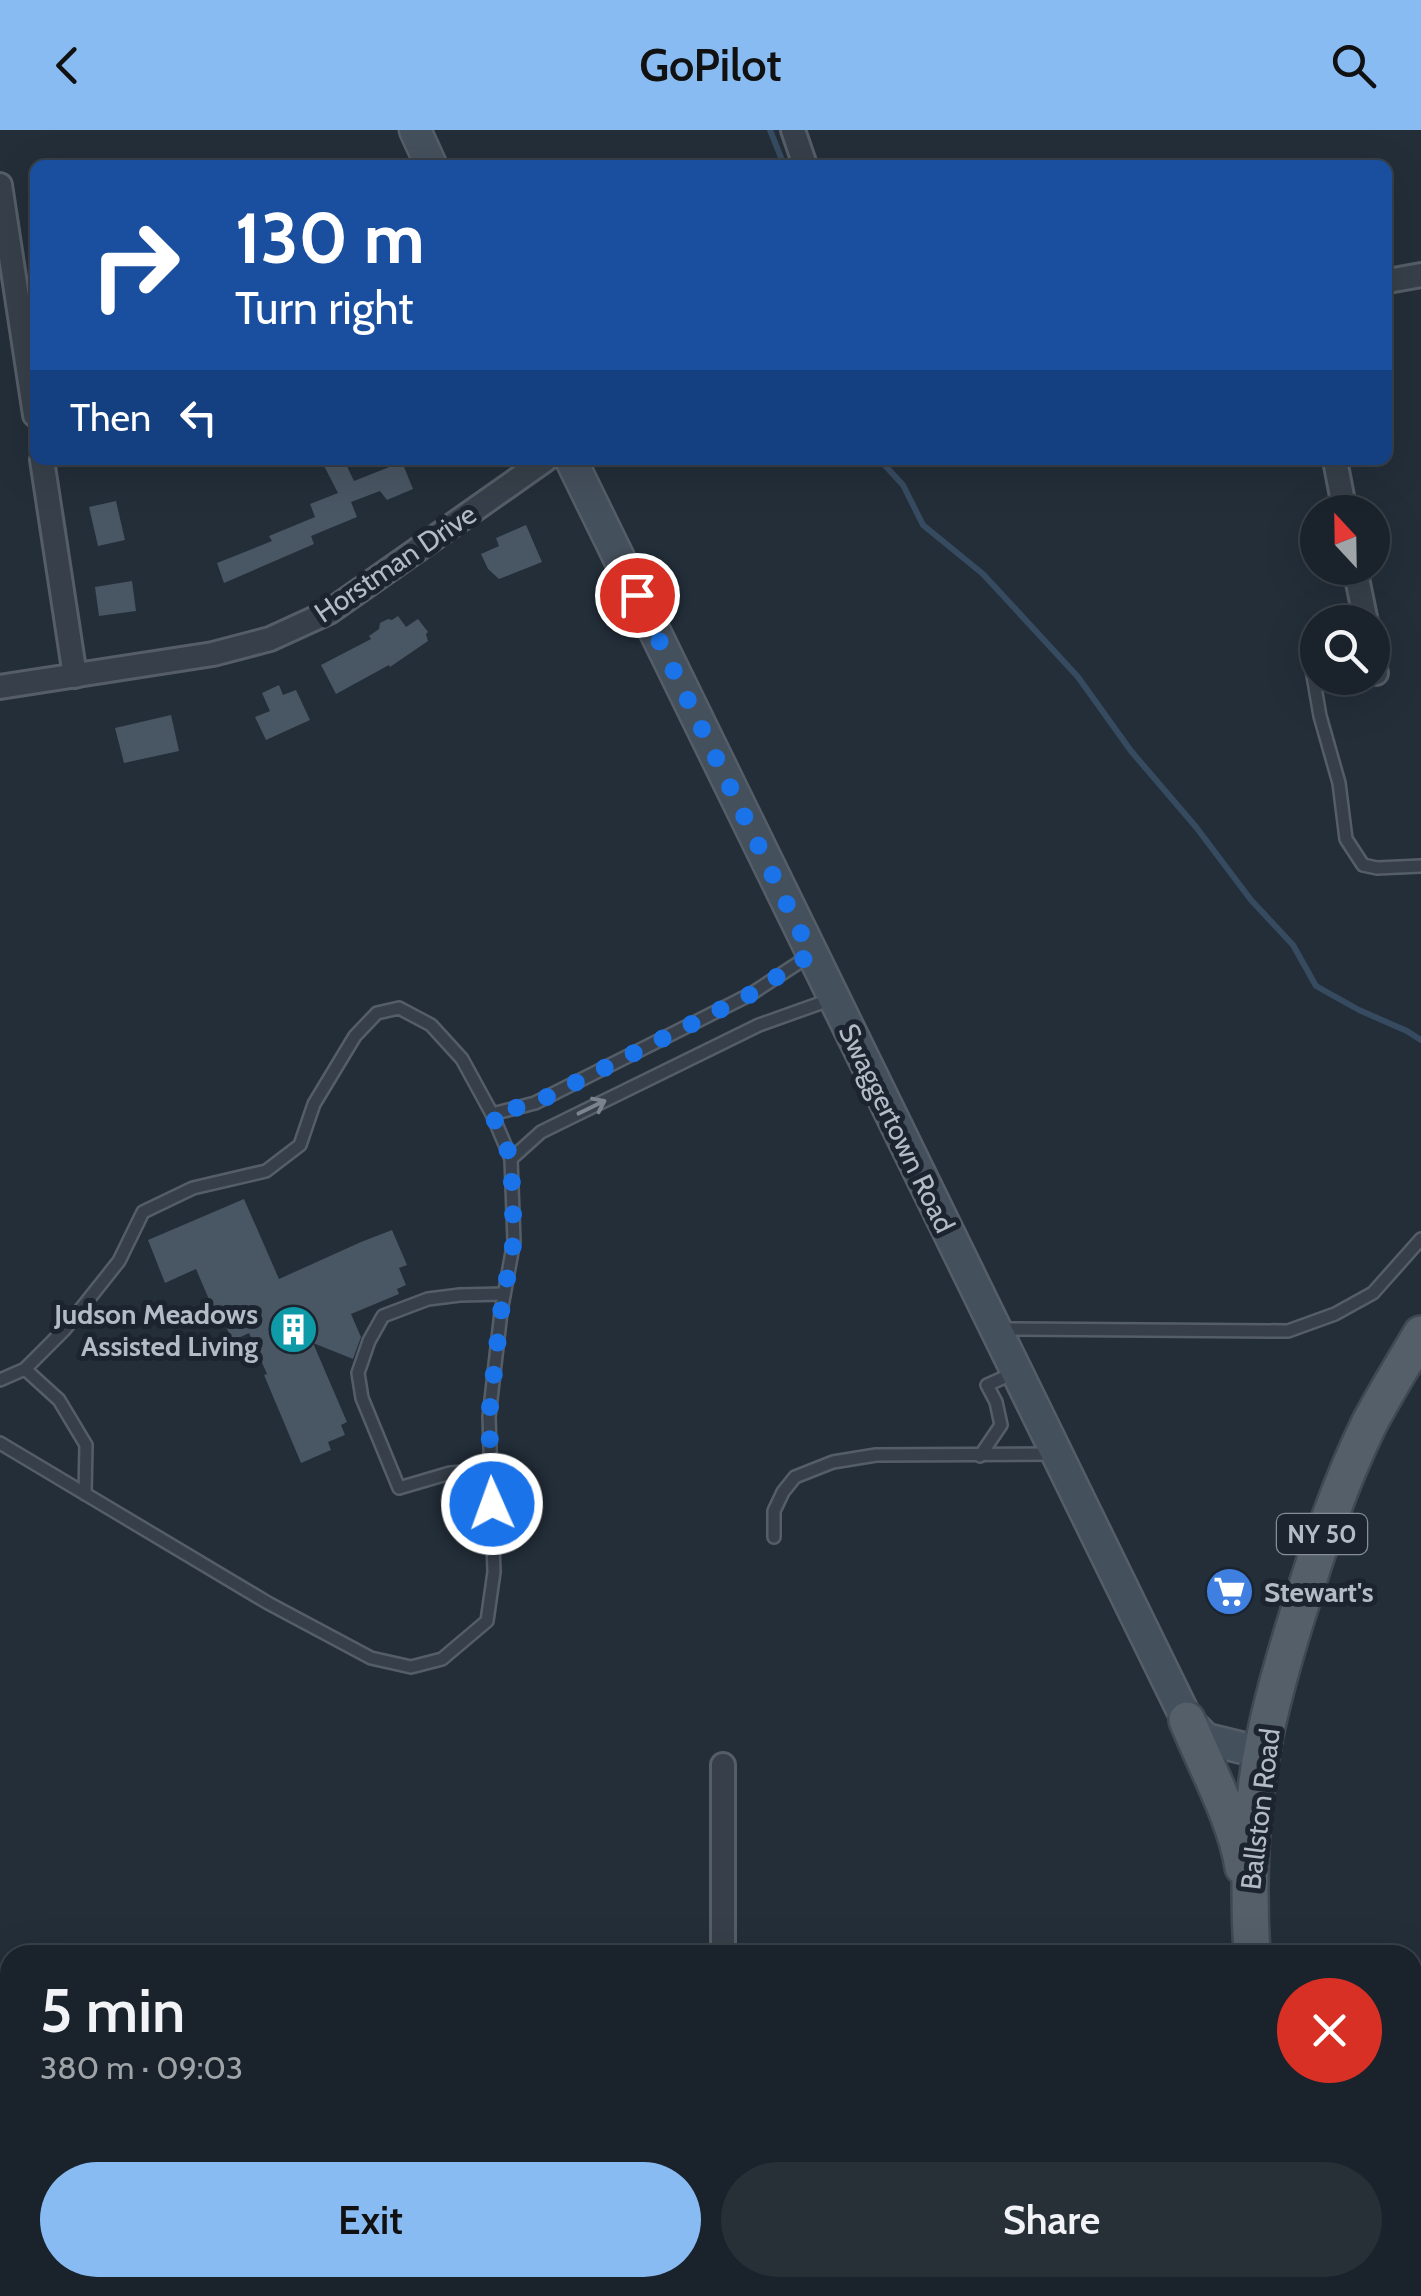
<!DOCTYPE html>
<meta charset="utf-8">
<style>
body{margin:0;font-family:Cabin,sans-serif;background:#272f37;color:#f1f3f6;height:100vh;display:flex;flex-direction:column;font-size:38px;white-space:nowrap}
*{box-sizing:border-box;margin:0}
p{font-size:32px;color:#9fa4a9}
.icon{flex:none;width:55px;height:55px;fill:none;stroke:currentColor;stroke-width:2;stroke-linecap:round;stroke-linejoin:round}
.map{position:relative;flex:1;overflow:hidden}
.side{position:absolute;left:0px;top:1815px;width:1422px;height:352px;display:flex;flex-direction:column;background:#1a222b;border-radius:30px 30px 0 0;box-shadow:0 10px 40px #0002,0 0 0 2px #383f47}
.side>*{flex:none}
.top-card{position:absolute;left:30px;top:30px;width:1362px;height:305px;border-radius:15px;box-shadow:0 10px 40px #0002,0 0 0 2px #383f47;background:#1a4fa0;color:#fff;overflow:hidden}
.needle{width:65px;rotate:338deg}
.buttons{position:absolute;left:1300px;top:365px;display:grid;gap:20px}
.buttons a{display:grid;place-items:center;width:90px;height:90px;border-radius:50%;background:#1a222b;box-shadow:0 10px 40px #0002,0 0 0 2px #383f47;font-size:50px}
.pin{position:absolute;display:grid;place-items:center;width:85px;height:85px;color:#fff;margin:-42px;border:5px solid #fff;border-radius:50%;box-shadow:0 2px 10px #0007}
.me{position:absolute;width:110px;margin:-55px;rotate:358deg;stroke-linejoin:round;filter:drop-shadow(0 0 8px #0008)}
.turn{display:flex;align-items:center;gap:35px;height:210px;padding:0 40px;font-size:45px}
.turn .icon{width:130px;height:130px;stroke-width:2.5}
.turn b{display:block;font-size:70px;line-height:85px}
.then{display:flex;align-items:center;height:95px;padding:0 40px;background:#0003;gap:20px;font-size:38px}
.round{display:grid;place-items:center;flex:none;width:105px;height:105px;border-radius:52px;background:#272f37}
.head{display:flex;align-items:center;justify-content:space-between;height:170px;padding:0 40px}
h1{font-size:60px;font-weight:600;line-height:75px}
.button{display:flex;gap:20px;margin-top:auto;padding:20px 40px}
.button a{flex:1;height:115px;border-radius:60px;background:#89bbf3;color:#111;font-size:40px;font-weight:600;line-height:115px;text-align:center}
.button a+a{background:#272f37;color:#f1f3f6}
header{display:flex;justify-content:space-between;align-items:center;height:130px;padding:0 40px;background:#89bbf3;color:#111;font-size:45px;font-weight:600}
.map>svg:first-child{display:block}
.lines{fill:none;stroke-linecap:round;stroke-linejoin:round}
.stream{stroke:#374b60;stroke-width:6}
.building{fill:#495663}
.lane-casing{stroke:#555e68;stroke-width:16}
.street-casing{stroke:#555e68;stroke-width:28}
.secondary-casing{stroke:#555e68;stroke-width:35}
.primary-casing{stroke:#404953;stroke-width:40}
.lane{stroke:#37404a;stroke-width:11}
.street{stroke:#37404a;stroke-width:22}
.secondary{stroke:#45505d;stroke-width:30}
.primary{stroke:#545f6a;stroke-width:35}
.oneway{stroke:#7b848e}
.route{stroke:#1a73e8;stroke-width:18;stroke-dasharray:0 32.4}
.labels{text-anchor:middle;stroke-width:10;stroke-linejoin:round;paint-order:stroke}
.shield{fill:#1c252f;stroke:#858e99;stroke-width:2.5}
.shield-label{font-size:25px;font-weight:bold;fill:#b2bbc6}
.street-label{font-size:28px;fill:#b2bbc6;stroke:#1c252f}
.poi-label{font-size:28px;font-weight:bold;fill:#b2bbc6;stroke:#1c252f;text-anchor:end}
</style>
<header><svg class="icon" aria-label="back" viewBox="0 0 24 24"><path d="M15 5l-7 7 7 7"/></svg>GoPilot<svg class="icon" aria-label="search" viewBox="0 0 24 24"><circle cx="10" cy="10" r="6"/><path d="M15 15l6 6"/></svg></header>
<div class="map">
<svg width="1421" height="2166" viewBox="0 0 1421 2166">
<rect width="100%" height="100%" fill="#232e39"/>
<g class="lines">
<!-- stream -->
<g class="stream">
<path d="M770,0L784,35"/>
<path d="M880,330L903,355L923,395L983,444L1078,547L1131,621L1196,697L1251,770L1293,815L1316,856L1359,880L1407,901L1421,910"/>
</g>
</g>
<!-- building -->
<g class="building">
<path d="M321,330H344L354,351L402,332L413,359L387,370L380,361L351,372L357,387L311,406L314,414L224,453L217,433L272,411L269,406L315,387L310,374L338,363Z"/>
<path d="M116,371L125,410L98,416L89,377Z"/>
<path d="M526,395L542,432L499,449L488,439L481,424L499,416L496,408Z"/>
<path d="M132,451L136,481L99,486L95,457Z"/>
<path d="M398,486L406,497L418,489L428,502L426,504L428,511L390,537L389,535L336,564L321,535L371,509L369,506L379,499L380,493L388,489L392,490Z"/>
<path d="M279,555L283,565L296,560L310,590L266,610L255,587L270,581L262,563Z"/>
<path d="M171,585L179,621L124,633L115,598Z"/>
<path d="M244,1069L279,1149L361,1112L392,1100L407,1135L399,1138L406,1155L397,1159L399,1164L351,1184L361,1207L353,1229L313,1213L347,1292L341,1295L345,1305L328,1312L331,1320L301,1333L264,1245L267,1244L249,1203L232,1211L219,1179L214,1181L196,1139L165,1153L148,1110Z"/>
</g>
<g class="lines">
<defs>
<g id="lane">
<path d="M1318,534L1312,540L1320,586L1339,653L1346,709L1363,735L1377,738L1421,736"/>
<path d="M492,984L535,973L751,864L809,826"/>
<path d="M511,1029L541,1002L759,895L832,869"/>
<path d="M1000,1199L1288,1201L1335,1184L1373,1163L1421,1109"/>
<path d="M25,1239L59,1270L86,1315L85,1364"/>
<path d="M0,1250L25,1239L65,1199L119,1131L143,1082L193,1058L266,1041L300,1015L314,974L355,906L377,883L399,878L431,895L462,929L492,984L511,1029L514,1111L501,1182L489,1287L494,1442L487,1491L442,1529L411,1537L371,1528L268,1473L0,1313"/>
<path d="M980,1326L1001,1295L996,1272L987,1255L1014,1243"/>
<path d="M491,1340L450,1343L399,1358L362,1268L358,1243L369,1211L383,1186L428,1169L460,1165L504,1164"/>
<path d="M774,1407V1381L783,1362L795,1347L833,1332L876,1325L1053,1324"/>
</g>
<g id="street">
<path d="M793,0L805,35"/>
<path d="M0,55L35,285"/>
<path d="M1388,151L1421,145"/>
<path d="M42,330L75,546"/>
<path d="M1335,330L1345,382"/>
<path d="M1355,438L1366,492"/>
<path d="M1372,527L1376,543"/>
<path d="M0,557L213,524L270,509L329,482L545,330"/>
<path d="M723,1635V1825"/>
<path d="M717,2166V2158"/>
</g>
<g id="secondary">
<path d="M415,0L431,35"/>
<path d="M571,330L1187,1590L1206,1609L1243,1618L1262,1619"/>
</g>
<g id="primary">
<path d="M1187,1590C1205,1635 1236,1690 1243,1737"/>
<path d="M1252,1825C1248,1760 1250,1685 1262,1621C1271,1571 1286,1521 1301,1474C1320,1413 1340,1354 1368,1296C1384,1265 1403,1235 1421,1204"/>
<path d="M1283,2158L1284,2166"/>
</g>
</defs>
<!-- lane casing -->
<use href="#lane" class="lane-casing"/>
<!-- street casing -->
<use href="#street" class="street-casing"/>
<!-- secondary casing -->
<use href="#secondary" class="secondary-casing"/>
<!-- primary casing -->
<use href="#primary" class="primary-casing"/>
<!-- lane -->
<use href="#lane" class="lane"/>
<!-- street -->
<use href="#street" class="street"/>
<!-- secondary -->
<use href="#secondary" class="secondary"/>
<!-- primary -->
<use href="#primary" class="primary"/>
</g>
<!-- one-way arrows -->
<defs><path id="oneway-shaft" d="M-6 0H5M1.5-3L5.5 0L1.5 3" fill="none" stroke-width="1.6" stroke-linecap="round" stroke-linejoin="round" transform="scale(2.5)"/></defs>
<use class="oneway" href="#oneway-shaft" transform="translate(592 977) rotate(-26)"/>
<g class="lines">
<!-- route -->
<path class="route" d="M492,1374L489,1286L501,1182L514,1110L511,1028L492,984L535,973L751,864L811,824L637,465"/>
</g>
<!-- icons -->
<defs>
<symbol id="building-disc" viewBox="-11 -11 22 22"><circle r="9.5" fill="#0f9aa8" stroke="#1c252f"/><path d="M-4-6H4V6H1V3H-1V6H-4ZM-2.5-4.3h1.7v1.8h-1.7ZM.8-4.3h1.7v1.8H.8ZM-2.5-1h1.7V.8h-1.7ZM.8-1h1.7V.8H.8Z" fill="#fff"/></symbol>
<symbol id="supermarket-disc" viewBox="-11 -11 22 22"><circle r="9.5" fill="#3f7fe0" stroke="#1c252f"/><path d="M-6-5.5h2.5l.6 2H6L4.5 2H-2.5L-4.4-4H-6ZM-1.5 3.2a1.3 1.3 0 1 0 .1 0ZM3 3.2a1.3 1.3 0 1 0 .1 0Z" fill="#fff"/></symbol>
</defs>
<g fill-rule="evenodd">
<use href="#building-disc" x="266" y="1172" width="55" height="55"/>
<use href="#supermarket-disc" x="1202" y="1434" width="55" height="55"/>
</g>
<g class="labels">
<!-- shield labels -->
<rect class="shield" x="1277" y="1384" width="90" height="40" rx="8"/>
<g class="shield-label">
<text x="1322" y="1413">NY 50</text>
</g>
<!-- street labels -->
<g class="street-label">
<text transform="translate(395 433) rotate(-34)" y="10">Horstman Drive</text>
<text transform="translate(897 998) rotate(64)" y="10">Swaggertown Road</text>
<text transform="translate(1260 1679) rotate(-83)" y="10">Ballston Road</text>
</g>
<!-- poi labels -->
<g class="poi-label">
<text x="258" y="1194">Judson Meadows<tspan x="258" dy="32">Assisted Living</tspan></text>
<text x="1264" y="1472" text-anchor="start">Stewart's</text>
</g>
</g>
</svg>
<div class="buttons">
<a><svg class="needle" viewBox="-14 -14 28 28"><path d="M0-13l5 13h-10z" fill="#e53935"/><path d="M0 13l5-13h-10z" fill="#9fa4a9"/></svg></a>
<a><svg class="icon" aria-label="search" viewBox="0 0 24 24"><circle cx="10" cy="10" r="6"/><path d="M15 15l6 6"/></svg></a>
</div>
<div class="pin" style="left:637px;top:465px;background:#d93025"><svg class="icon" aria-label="arrive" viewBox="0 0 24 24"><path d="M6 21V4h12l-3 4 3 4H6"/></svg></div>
<svg class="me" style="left:492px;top:1374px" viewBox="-20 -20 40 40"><circle r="17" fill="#1a73e8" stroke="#fff" stroke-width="3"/><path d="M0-11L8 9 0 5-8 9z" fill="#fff"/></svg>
<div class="top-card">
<div class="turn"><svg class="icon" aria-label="right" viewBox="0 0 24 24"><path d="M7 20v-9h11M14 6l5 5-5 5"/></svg><div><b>130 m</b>Turn right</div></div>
<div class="then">Then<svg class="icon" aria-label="left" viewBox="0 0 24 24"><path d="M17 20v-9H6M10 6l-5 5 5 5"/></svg></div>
</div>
<section class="side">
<div class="head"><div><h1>5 min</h1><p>380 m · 09:03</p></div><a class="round" style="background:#d93025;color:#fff"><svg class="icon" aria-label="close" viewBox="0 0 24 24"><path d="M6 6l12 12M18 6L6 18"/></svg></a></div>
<div class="button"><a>Exit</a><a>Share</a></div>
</section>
</div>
